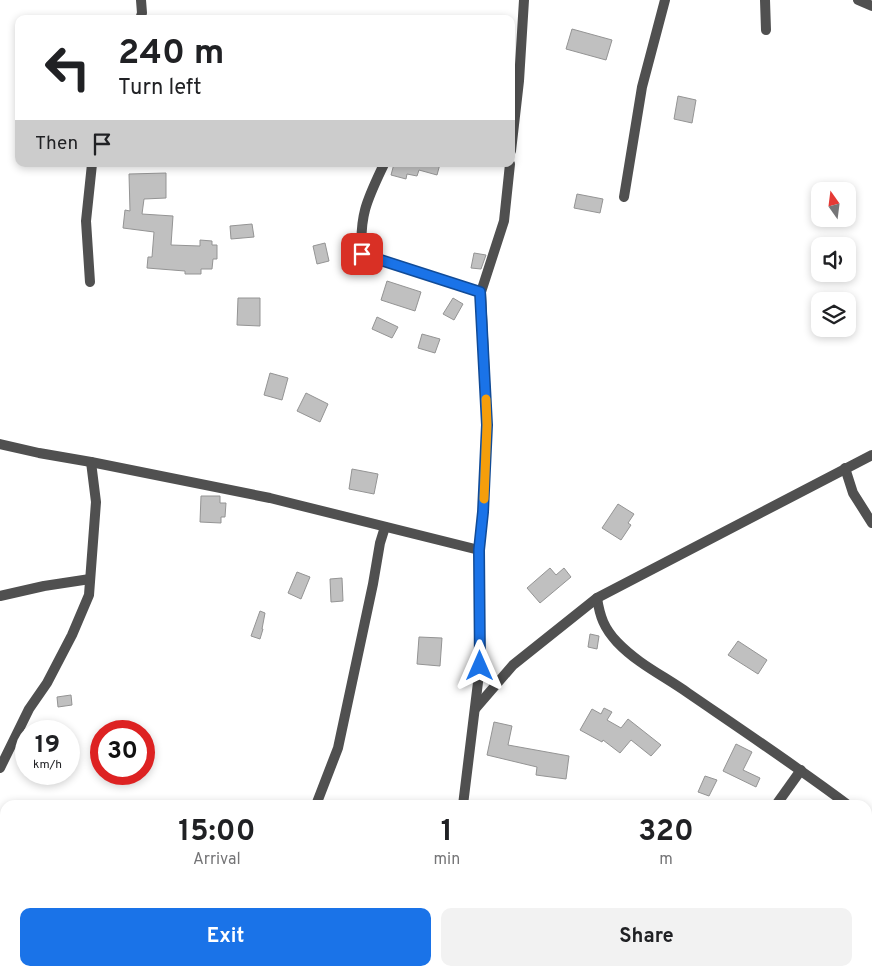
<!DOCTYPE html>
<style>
body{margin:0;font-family:Overpass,sans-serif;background:#f2f2f2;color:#202124;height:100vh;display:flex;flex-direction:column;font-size:19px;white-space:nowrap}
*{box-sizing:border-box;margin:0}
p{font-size:16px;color:#757577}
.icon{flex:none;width:28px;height:28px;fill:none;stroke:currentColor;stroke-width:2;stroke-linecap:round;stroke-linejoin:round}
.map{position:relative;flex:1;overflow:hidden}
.sheet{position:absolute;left:0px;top:800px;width:872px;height:176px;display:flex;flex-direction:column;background:#fff;border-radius:15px 15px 0 0;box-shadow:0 2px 8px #0003}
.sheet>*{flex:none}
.top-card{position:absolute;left:15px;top:15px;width:500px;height:152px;border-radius:10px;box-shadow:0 2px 8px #0003;background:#fff;color:#202124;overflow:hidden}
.needle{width:32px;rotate:346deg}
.controls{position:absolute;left:811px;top:182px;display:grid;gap:10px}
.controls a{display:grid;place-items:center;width:45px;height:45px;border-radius:10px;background:#fff;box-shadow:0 2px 8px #0003;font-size:25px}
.speed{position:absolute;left:15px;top:720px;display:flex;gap:10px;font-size:25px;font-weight:700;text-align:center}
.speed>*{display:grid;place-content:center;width:65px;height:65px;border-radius:50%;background:#fff;box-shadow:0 2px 8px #0003;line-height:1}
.speed small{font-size:12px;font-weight:400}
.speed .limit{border:8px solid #d22;background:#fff;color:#111}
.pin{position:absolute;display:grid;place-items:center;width:42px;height:42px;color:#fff;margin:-21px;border-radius:10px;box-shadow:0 2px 8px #0006}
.me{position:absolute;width:55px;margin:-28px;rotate:0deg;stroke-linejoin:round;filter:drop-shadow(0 0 4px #0008)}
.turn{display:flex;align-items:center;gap:18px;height:105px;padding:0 20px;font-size:22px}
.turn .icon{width:65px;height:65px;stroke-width:2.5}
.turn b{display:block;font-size:35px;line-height:42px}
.then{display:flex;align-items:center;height:48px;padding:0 20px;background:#0003;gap:10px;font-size:19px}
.eta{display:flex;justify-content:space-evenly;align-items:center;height:85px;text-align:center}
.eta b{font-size:30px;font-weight:700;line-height:35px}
.action{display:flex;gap:10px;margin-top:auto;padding:10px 20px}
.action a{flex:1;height:58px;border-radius:10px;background:#1a73e8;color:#fff;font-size:20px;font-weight:700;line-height:58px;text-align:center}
.action a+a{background:#f2f2f2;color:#202124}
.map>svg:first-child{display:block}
.building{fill:#c0c0c0;stroke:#949494}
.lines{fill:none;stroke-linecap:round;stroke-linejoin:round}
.street{stroke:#505050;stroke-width:10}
.route-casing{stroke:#114b97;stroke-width:12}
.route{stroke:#1a73e8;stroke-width:9}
.slow{stroke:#f59e0b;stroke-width:9}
</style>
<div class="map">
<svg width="872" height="976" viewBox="0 0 872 976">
<rect width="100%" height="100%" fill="#fff"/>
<!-- building -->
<g class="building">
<path d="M572,29L612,40L606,60L566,49Z"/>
<path d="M678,96L696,100L692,123L674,119Z"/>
<path d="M394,164H440L437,175L419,170L417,176L407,174L406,179L391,175Z"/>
<path d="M166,173V198L144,199L142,214L173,216L171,245L200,246V240L212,241V245H217V259H213L212,269H201V274H185V271L147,268L148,257H152L154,232L123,228L125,210L130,211L129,174Z"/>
<path d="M577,194L603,199L600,213L574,208Z"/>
<path d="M252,224L254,237L231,239L230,226Z"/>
<path d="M325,243L329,261L317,264L313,246Z"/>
<path d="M474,253L486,255L481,269L471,268Z"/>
<path d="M387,281L421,292L415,311L381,300Z"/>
<path d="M238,298H260V326L237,325Z"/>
<path d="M453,298L463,304L454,320L443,314Z"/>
<path d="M377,317L398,327L392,338L372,329Z"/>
<path d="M422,334L440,339L435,353L418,348Z"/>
<path d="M270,373L288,378L282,400L264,395Z"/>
<path d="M306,393L328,404L320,422L297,411Z"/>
<path d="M352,469L378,474L374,494L349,489Z"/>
<path d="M201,496H220V503H226L225,517H221V523L200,522Z"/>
<path d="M618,504L634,514L628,523L631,525L621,540L602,528Z"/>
<path d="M550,568L556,575L564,568L571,577L540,603L527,588Z"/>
<path d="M297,572L310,577L301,599L288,593Z"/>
<path d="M342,578L343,601L331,602L330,579Z"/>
<path d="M260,611L265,613L262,629H263L260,639L251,636Z"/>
<path d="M590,634L599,636L597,649L588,647Z"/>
<path d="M419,637L442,638L440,666L417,664Z"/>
<path d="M738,641L767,660L758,674L728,655Z"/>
<path d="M71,695L72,705L58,707L57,697Z"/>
<path d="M604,708L612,712L607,720L621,728L628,719L661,745L651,756L631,740L620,753L603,740L602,742L580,730L592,709L601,714Z"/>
<path d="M494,722L512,726L508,745L569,756L566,779L536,775L537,767L487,755Z"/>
<path d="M736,744L752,752L743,770L760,778L756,787L723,771Z"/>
<path d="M705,776L717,780L709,796L698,792Z"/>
</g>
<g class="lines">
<!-- street -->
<g class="street">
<path d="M765,0L766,30"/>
<path d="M858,0L872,6"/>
<path d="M140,19L142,13L141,0"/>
<path d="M511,151L519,81L524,0"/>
<path d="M384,164C368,198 359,214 362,254L481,292"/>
<path d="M624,197L642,87L665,0"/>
<path d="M90,282L86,221L92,164"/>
<path d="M0,444L39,453L91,462L270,498L479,550"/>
<path d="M845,468L853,493L872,523"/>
<path d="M0,596L44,586L90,579"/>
<path d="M597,598C600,617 604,628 617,642C638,664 664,676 688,693C742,730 796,766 848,805"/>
<path d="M475,709L513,665L597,598L872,455"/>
<path d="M0,768L29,709L47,683L72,635L89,595L96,502L91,462"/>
<path d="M316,805L338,748L373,584L380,543L385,527"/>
<path d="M463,805L480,666L479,550L483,512L487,425L481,292L504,221L510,164"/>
<path d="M776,805L801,770"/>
<path d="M868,819L872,823"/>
<path d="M0,903L5,908"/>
<path d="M721,971L722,976"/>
<path d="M81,976L82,971"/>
<path d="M460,976V971"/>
</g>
</g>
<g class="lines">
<defs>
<path id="route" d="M362,254L480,292L487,425L483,512L479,550L480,666"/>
</defs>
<!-- route casing -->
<use href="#route" class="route-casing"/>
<!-- route -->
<use href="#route" class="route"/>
<!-- slow -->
<path class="slow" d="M484,499L487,425L486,399"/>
</g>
</svg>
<div class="controls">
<a><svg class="needle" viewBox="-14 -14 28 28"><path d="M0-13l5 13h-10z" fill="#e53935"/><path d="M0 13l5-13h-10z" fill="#757577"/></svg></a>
<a><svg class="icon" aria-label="sound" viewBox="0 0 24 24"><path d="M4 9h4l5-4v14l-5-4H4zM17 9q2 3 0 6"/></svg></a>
<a><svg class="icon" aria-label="layers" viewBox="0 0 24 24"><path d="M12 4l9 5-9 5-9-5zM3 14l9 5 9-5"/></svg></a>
</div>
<div class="speed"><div>19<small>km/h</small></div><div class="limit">30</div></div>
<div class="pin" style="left:362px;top:254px;background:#d93025"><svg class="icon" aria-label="arrive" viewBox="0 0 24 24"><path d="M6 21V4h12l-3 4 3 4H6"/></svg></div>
<svg class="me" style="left:480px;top:666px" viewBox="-20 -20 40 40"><path d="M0-17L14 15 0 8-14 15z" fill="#1a73e8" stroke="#fff" stroke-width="4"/></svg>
<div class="top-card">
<div class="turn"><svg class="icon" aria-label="left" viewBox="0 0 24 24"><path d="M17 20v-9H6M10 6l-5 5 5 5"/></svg><div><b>240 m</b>Turn left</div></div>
<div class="then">Then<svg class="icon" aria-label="arrive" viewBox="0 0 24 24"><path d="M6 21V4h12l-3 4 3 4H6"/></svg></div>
</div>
<section class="sheet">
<div class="eta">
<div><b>15:00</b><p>Arrival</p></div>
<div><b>1</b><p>min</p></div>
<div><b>320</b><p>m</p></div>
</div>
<div class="action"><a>Exit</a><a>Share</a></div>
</section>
</div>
